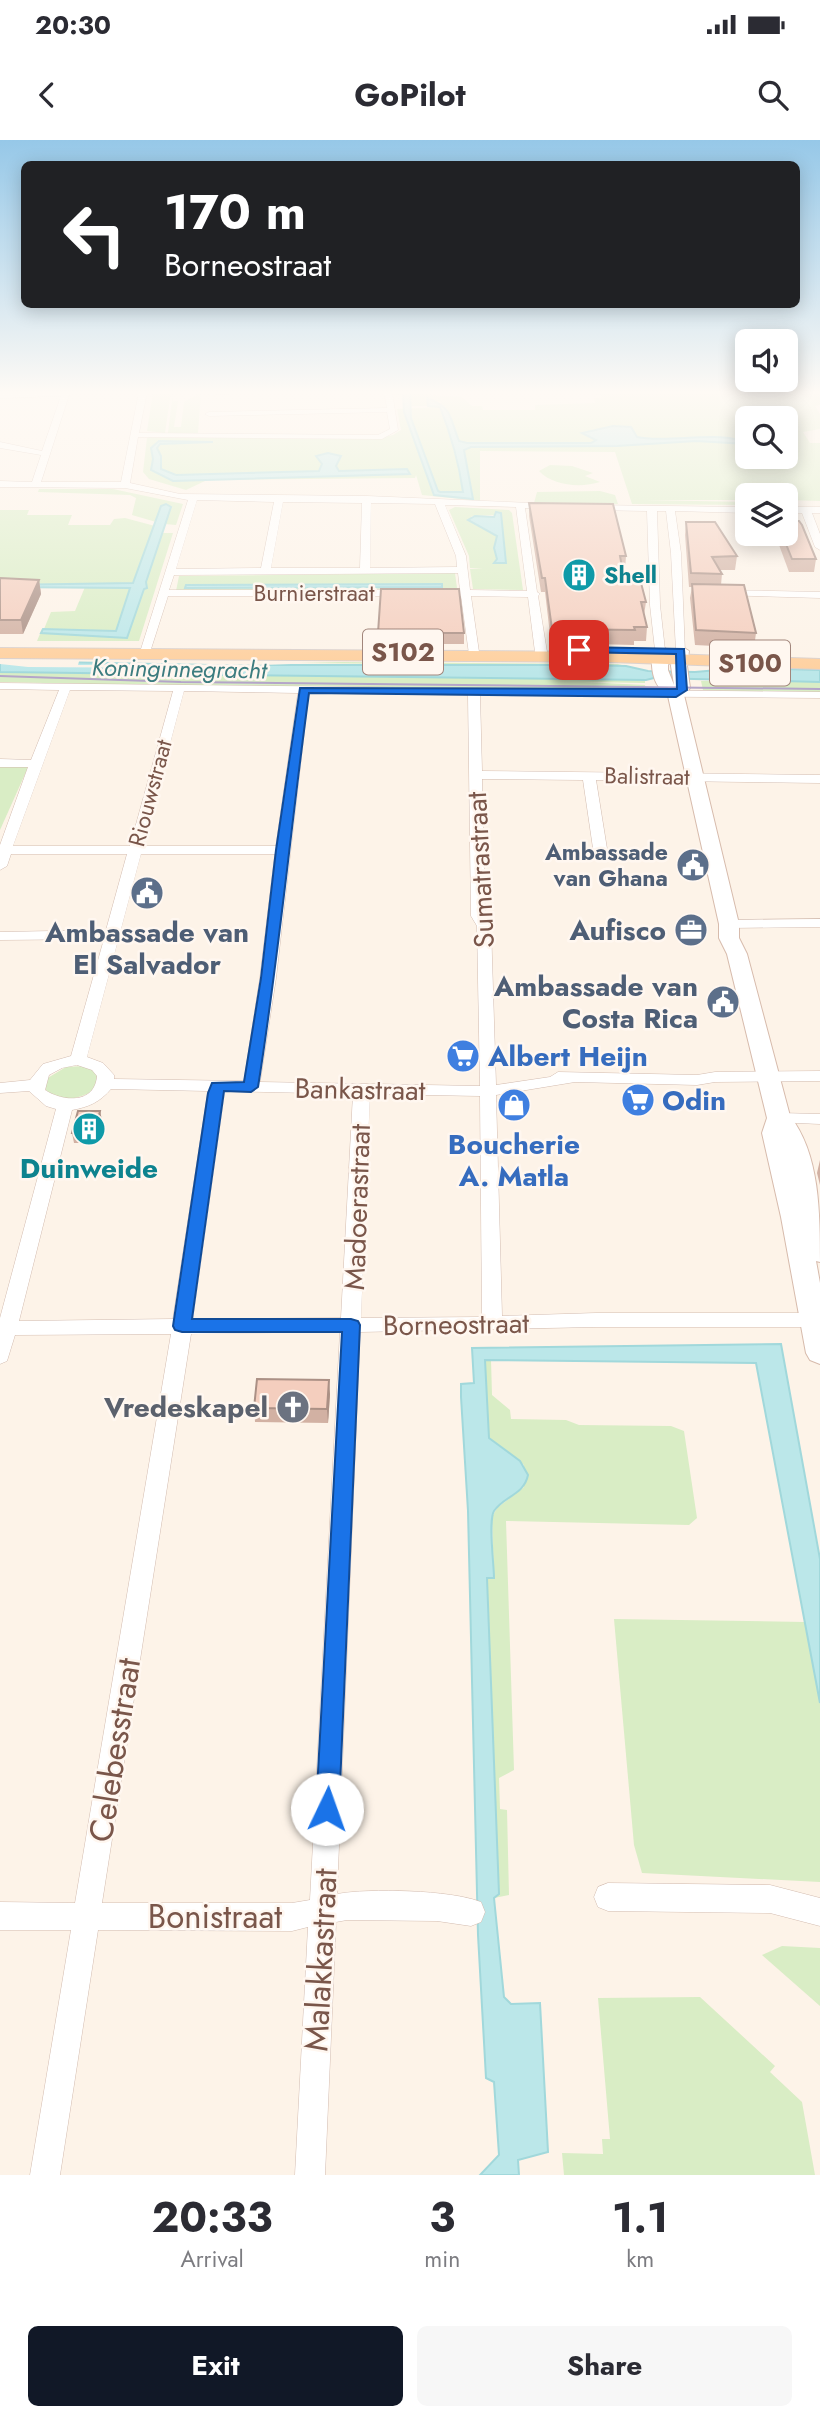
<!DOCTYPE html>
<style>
body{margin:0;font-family:Jost,sans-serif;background:#f7f7f7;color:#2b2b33;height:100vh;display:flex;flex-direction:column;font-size:26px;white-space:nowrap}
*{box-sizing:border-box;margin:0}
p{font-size:23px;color:#7c7c81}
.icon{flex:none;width:38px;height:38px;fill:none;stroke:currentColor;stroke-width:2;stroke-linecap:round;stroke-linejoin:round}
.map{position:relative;height:2035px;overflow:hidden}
.side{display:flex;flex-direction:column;background:#fff;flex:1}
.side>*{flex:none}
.guide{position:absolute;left:21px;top:21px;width:779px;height:147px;border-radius:10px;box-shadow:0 4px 18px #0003;background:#202124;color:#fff;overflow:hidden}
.buttons{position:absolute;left:735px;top:189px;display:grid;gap:14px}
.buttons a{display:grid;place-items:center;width:63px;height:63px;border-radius:10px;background:#fff;box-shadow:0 4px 18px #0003;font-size:35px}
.pin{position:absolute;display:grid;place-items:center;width:60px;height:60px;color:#fff;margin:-30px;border-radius:14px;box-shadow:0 4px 10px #0006}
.me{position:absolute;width:77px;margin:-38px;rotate:3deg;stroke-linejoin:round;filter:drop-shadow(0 0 5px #0008)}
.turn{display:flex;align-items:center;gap:24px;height:147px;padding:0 28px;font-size:32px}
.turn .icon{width:91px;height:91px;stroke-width:2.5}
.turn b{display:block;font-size:49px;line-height:60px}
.eta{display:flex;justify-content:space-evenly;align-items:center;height:119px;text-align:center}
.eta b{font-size:42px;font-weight:700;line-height:49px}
.button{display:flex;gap:14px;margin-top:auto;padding:14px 28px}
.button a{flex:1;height:80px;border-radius:10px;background:#111827;color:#fff;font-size:28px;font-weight:700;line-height:80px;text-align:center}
.button a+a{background:#f7f7f7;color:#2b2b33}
.status{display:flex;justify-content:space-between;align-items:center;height:49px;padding:0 35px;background:#fff;direction:ltr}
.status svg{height:19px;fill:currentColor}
header{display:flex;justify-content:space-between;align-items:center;height:91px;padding:0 28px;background:#fff;font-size:32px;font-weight:700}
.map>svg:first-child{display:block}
.green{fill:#d9edc5;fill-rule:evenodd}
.water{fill:#bbe7e9;stroke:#a1d8db;stroke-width:2}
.pier{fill:#fdf3e8}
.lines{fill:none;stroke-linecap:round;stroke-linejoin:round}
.street-casing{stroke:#d3bcb0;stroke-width:1}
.secondary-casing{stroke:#d7bbac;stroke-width:2}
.primary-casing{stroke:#dad0cc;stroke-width:2}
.street{fill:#fff;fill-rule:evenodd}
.secondary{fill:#fff;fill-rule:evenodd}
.primary{fill:#fed09f;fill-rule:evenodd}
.tram{stroke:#b4a5c9;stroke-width:2}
.wall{fill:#d2b1a3}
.shaded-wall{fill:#ab9085}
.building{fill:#f4cebe;stroke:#ab9085;stroke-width:2}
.route{fill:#1a73e8;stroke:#114b97;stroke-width:2}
.labels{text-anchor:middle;stroke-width:5;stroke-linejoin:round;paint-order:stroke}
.far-culture-label{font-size:23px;font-weight:bold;fill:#0d838f;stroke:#fff7f0;text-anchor:start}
.far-street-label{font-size:23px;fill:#7a564a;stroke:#fff7f0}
.far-service-label{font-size:23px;font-weight:bold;fill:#4e5e75;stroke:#fff7f0;text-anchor:end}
.far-water-label{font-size:24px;font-style:italic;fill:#3c7c7f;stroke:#fff7f0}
.shield{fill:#fff7f0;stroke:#a2867c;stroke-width:2}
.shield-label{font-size:26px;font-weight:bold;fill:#7a564a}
.street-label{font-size:28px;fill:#7a564a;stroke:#fff7f0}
.service-label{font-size:28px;font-weight:bold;fill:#4e5e75;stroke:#fff7f0;text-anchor:end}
.shop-label{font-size:28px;font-weight:bold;fill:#366cbe;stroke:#fff7f0;text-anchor:start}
.culture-label{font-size:28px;font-weight:bold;fill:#0d838f;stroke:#fff7f0}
.worship-label{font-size:28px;font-weight:bold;fill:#5b616d;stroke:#fff7f0;text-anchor:end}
.near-street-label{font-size:33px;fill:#7a564a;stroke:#fff7f0}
</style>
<div class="status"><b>20:30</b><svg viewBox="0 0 49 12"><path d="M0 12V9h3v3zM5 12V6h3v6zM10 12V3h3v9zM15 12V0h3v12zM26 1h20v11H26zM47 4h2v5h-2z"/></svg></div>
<header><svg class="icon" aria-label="back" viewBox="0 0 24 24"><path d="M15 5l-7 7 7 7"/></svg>GoPilot<svg class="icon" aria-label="search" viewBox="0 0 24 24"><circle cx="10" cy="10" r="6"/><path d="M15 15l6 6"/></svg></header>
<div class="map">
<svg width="820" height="2035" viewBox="0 0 820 2035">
<rect width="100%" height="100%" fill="#fdf3e8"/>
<!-- green -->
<g class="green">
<path d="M153,252H171L165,293L147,291Z"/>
<path d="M173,252V261H178L174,287H181L184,262L201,252L198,293H168Z"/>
<path d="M395,252L462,257L472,266H482L483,270H535V265L595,263L594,258L605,257L584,252H820V265L815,266L820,274V289L803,292L810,303H820V361L786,360V355H747V360H643L747,362V365L632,364L615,312L480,311V361L422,355L416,335L415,338L207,340L186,350L149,339L143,332L147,298L150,297L376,299L393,295L401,290L397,269L440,267L441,262L426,259L428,266H409L410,256L395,255ZM747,278H786V317H747Z"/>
<path d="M550,325L572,326L593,333L585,336L600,342C581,348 553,346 539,331Z"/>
<path d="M39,349H113L183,364L176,385L165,384L171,367L159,375L156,382L132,375L136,358L130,355L38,352Z"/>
<path d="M600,351L615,355L618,364L534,363L537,352Z"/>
<path d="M455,367L509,370L512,373L523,450L473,449L470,429L483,428H470L469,416L449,370ZM495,373H501L505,423L497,419L494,406L497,397L471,376L496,375Z"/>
<path d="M0,370H29L27,375H72L68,385H110L114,379L125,378L155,386L134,443L0,445Z"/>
<path d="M162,393H173L139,501H37L42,489L51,493L127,498Z"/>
<path d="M455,433L457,448L176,451L179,436Z"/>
<path d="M85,447L130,448L116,491L44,489L51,472L75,471Z"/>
<path d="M342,522L618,524L626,526L298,523Z"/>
<path d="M0,532L645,540V543L583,542L645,545L646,549L184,546L0,542Z"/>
<path d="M701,541L820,542V553L703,550Z"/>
<path d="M0,623H30L0,690Z"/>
<path d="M85,926L98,932L97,949C81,958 60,965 46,950V939L66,927Z"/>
<path d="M485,1220H491L492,1255L510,1270L511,1279L566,1280L579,1285L671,1286L684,1291L697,1378L689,1385L506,1381L514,1630L499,1638L500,1669L507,1670L509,1755L494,1758L499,1754L487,1438H494L492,1377L497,1368L524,1347V1325L489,1298Z"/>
<path d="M614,1479L805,1482L820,1563V1742L642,1733L634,1705Z"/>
<path d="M782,1806L820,1808V1866L762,1815Z"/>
<path d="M700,1857L775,1926L770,1932L802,1962L815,2035H564L562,2013L603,2014L602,1999H610L598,1858Z"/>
</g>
<!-- water -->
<g class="water">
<path d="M403,252H410L411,278L438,351L440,352H463C459,323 451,295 440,267L428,266L427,258C453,268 449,276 459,301L467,303H591L596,300L582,293L613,286L631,287L637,297C666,304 726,289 747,304L696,301L617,306L471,307L464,310L473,359L434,355L404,272Z"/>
<path d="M159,301L213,302L160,304L157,308L161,316V329L176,335L319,331L322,324L316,316L328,313L341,316L336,326L339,331L407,329L410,334L173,341L151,330L153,319L151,308Z"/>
<path d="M166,364L171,367L146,442L147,448L144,449L127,498L41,493L43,489L116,491L130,448L0,447V445L133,443L161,366Z"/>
<path d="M496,372L501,373L506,423H494L497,419L494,408L497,396L468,380L475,376L494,377Z"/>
<path d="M442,444V447L185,448L186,445Z"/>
<path d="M0,521L211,525H585L626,526L648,531L695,532L741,528L820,530V542L654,538L646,540L0,532Z"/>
<path d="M781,1204L820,1419V1563L756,1223L485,1220L489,1298L520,1321L528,1335C524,1355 504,1356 494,1371C488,1381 494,1424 494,1438H487L499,1754L494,1758L504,1857L511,1864L540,1863L548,2012L518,2020L519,2035H480L499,2015L494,1942L486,1938L478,1795L468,1371L461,1257V1244L474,1243L472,1208Z"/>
</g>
<!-- pier -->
<path class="pier" d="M0,518H80L78,525L291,524L194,528L190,530L188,536H179L181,530L177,528L28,527L0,524Z"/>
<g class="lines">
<defs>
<g id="street">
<path d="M70,252L41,342H121L139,252H147L139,293L378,295L390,289L387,272L209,276L205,274L209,272L387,268L384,252H392L398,290L382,299L138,297L130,343L180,354L367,356L554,364L556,366L551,369L525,368L537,452L540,454L538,456L547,512L541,515L535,512L528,457L471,456L479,512L469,514L461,456H437L432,453L437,450H460L458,433L174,435L169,450H405L410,453L405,456H168L151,509L142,511L141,509L188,360L125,348L0,347V341L32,342L41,315L0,308V302L42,311L61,256L0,258V254ZM197,360L274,362L261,428L176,429ZM283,362L362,363L360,428H271ZM371,363L435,364L456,416L457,427L370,428ZM445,365L516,367L527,451L470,450L466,416Z"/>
<path d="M257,252L210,255L206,253L207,252Z"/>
<path d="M587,365L747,367V373L675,371L681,413L685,513L676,511L671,413L666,371H657L660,465L665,510L660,513L655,510L650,465L647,371L590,370L587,369Z"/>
<path d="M786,367H820V373H812L820,394V410L815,407L802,373H786Z"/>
<path d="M722,450L820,452V458L718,455L717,453Z"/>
<path d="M0,543L820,552V558L480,555L482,631L820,635V643L596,640L608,715L601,719L594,715L583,640L482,639L485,776L491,786L496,945L550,937L558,932L697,935L715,932L820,931V941L715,942L697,945L575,942L496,955L502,1176L596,1173H820V1187H596L360,1192L337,1754C369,1748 451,1750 481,1762L485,1772L481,1782L471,1786L437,1781L347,1780L336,1782L325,2035H295L308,1787L292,1791L98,1790L60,2035H30L71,1790H0V1762L75,1763L171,1194L15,1195L7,1221L0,1224V1178L56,969L46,966L29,951L0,953V943L30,940L43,924L71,916L104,799L0,800V792L106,790L127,714H11L7,726L0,730V705L28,627H0V619L31,620L59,550L0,549ZM70,550L173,551L130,706H13ZM184,551L298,553L276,706H143ZM309,553L468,555L471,776L477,786L480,946L260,942L276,838ZM141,714H275L260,838L244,941L114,939V935L103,923L87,917ZM77,925L92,930L97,936C95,964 63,962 45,950L49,935L62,928ZM111,949L208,951L173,1179L19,1181L72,970C89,967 100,962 111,949ZM225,951L353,954L341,1178L193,1179ZM370,954L480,956L482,1177L361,1178ZM340,1192L310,1760L292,1763H102L191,1194Z"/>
<path d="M820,779V787L729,788L722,784L729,780Z"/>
<path d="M779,973L820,974V984L773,982L771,978Z"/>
<path d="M608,1743L770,1745L820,1758V1786L770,1773L608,1771L598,1767L594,1757L598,1747Z"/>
</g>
<path id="secondary" d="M660,505L668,510V530L674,545L671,526L673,511L681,506L689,511L687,526L690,548L684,555L739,784V798L747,814L790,976C820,1014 820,1074 820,1122L816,1121L820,1143V1224L810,1220L806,1213L781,1077L762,993L767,978L727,814L719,798V784L668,556C652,545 651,529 652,510Z"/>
<path id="primary" d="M0,508L609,512L820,519V529L609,522L0,518Z"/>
</defs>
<!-- street casing -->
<use href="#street" class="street-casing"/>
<!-- secondary casing -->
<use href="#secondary" class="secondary-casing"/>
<!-- primary casing -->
<use href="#primary" class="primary-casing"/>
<!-- street -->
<use href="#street" class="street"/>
<!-- secondary -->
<use href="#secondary" class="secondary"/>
<!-- primary -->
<use href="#primary" class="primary"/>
<!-- tram -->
<path class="tram" d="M0,536L181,542L820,549"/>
</g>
<!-- wall -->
<g class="wall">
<path d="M529,363L626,416L625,430H622L625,443L646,462L644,475L647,487L646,501H634V505L551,503L545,452H541L529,376Z"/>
<path d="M686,382L737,416L735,430H720L722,434L721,445L756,493L754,508L695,505L690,458L692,447H689L685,395Z"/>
<path d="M775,394H786L816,419L814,432H789Z"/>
<path d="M0,438L39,440L41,454L23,494H0Z"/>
<rect x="378" y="493" width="86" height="11"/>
<path d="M102,980L96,1003H74L72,993Z"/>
<path d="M820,1020V1045L817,1033Z"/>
<path d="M330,1254L328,1283L255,1282L254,1268Z"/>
</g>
<!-- shaded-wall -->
<g class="shaded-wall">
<path d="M39,440L41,454L23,494L21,480Z"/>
<path d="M100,971L102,980L96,1003L95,993Z"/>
<path d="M329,1240L330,1254L328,1283L327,1269Z"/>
</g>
<!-- building -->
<g class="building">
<path d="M529,363L613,364L626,416H620L625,443H641L646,462H641L647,487H634L635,490L552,489L545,438H542Z"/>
<path d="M786,381H799L802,385L816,419H792L782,394H786Z"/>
<path d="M686,382H715L737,416L712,417L722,434L691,433Z"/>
<path d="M0,438L39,440L21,480H0Z"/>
<path d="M692,444L744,445L756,493L696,490Z"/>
<path d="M381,449H459L464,493H378Z"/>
<path d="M78,971H100L95,993H72Z"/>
<path d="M257,1239L329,1240L327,1269L254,1268Z"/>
</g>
<!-- sky -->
<linearGradient id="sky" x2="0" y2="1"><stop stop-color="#96c8e8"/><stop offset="0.47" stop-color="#fefaf5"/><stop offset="1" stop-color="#fefaf5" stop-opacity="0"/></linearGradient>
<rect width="820" height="537" fill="url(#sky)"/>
<!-- route -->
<path class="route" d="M579,507L684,509L687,550L676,557L309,553C291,684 279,816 258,947L251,952L224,951L192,1179H351L358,1181L360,1185L339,1669L336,1677L327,1680L319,1677L316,1669L342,1192H182L175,1190L173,1186L208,953L212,943L244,942L261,838L276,710L300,548L677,549L676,514L575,512L574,510Z"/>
<!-- icons -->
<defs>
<symbol id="building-disc" viewBox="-11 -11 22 22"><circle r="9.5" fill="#0f9aa8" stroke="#fff7f0"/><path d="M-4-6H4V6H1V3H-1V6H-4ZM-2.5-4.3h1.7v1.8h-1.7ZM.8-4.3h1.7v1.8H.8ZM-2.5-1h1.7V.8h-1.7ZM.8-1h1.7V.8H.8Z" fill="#fff"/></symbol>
<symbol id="civic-disc" viewBox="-11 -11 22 22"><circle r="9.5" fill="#5c6f8a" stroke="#fff7f0"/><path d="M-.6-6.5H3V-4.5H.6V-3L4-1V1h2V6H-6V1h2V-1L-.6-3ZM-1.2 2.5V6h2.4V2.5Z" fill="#fff"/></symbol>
<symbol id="office-disc" viewBox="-11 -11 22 22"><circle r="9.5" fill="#5c6f8a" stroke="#fff7f0"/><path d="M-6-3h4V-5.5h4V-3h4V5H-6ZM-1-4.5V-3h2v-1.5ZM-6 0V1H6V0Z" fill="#fff"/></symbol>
<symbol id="supermarket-disc" viewBox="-11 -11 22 22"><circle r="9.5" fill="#3f7fe0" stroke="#fff7f0"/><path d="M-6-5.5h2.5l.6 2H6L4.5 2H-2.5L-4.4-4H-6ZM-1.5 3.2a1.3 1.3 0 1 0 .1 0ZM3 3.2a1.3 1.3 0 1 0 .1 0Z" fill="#fff"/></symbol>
<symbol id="shop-disc" viewBox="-11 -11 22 22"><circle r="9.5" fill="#3f7fe0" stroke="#fff7f0"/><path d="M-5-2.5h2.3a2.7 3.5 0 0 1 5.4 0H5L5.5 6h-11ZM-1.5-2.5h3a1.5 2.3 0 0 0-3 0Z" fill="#fff"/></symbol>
<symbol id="church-disc" viewBox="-11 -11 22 22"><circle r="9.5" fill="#6b7280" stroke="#fff7f0"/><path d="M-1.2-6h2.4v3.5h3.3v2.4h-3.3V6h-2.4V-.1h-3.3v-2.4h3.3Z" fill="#fff"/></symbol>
</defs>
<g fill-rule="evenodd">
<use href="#building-disc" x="560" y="416" width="38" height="38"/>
<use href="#civic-disc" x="674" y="706" width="38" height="38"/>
<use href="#civic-disc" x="128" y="734" width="38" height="38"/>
<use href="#office-disc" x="672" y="771" width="38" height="38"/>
<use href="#civic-disc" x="704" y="843" width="38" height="38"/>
<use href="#supermarket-disc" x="444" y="897" width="38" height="38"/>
<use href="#supermarket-disc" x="619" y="941" width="38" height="38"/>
<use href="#shop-disc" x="495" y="946" width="38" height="38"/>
<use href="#building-disc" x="70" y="970" width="38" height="38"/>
<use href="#church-disc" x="274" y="1248" width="38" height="38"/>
</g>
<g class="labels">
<!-- far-culture labels -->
<g class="far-culture-label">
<text x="604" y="443">Shell</text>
</g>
<!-- far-street labels -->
<g class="far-street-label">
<text x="314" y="461">Burnierstraat</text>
<text transform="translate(647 636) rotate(1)" y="8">Balistraat</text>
<text transform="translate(150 653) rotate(-75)" y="8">Riouwstraat</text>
</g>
<!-- far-service labels -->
<g class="far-service-label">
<text x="668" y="720">Ambassade<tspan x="668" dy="26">van Ghana</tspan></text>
</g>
<!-- far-water labels -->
<g class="far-water-label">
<text transform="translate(179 529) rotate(1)" y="8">Koninginnegracht</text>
</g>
<!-- shield labels -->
<g class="shield">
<rect x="363" y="489.5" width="80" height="45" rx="5"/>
<rect x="710" y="500.5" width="80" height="45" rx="5"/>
</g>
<g class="shield-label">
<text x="403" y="521">S102</text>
<text x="750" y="532">S100</text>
</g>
<!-- street labels -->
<g class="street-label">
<text transform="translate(480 730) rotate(-93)" y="10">Sumatrastraat</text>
<text transform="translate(360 949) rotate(1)" y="10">Bankastraat</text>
<text transform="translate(357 1067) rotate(-88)" y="10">Madoerastraat</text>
<text transform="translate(456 1184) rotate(-1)" y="10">Borneostraat</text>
</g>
<!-- service labels -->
<g class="service-label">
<text x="666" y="800">Aufisco</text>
<text x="147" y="802" text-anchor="middle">Ambassade van<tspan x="147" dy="32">El Salvador</tspan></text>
<text x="698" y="856">Ambassade van<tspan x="698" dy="32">Costa Rica</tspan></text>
</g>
<!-- shop labels -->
<g class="shop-label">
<text x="488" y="926">Albert Heijn</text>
<text x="662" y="970">Odin</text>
<text x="514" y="1014" text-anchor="middle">Boucherie<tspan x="514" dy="32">A. Matla</tspan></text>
</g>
<!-- culture labels -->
<g class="culture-label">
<text x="89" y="1038">Duinweide</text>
</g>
<!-- worship labels -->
<g class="worship-label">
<text x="268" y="1277">Vredeskapel</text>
</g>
<!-- near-street labels -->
<g class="near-street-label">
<text transform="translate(114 1610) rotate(-81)" y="12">Celebesstraat</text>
<text x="215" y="1788">Bonistraat</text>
<text transform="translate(320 1820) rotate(-87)" y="12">Malakkastraat</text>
</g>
</g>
</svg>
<div class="buttons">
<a><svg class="icon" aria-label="sound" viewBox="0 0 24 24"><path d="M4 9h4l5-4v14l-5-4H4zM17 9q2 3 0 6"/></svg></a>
<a><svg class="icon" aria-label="search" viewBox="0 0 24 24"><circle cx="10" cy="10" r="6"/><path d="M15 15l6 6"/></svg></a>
<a><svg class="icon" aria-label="layers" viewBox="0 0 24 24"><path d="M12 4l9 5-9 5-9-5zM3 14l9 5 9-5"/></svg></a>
</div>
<div class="pin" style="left:579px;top:510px;background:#d93025"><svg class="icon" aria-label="arrive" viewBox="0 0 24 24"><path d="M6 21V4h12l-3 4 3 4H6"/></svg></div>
<svg class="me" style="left:327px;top:1669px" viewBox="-20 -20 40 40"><circle r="19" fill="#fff"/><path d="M0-13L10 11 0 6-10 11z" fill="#1a73e8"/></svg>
<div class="guide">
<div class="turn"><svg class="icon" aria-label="left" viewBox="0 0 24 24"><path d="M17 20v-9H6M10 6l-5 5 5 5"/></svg><div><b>170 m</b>Borneostraat</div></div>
</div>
</div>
<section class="side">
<div class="eta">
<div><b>20:33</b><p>Arrival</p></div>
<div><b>3</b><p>min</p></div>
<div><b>1.1</b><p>km</p></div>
</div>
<div class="button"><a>Exit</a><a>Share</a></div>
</section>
